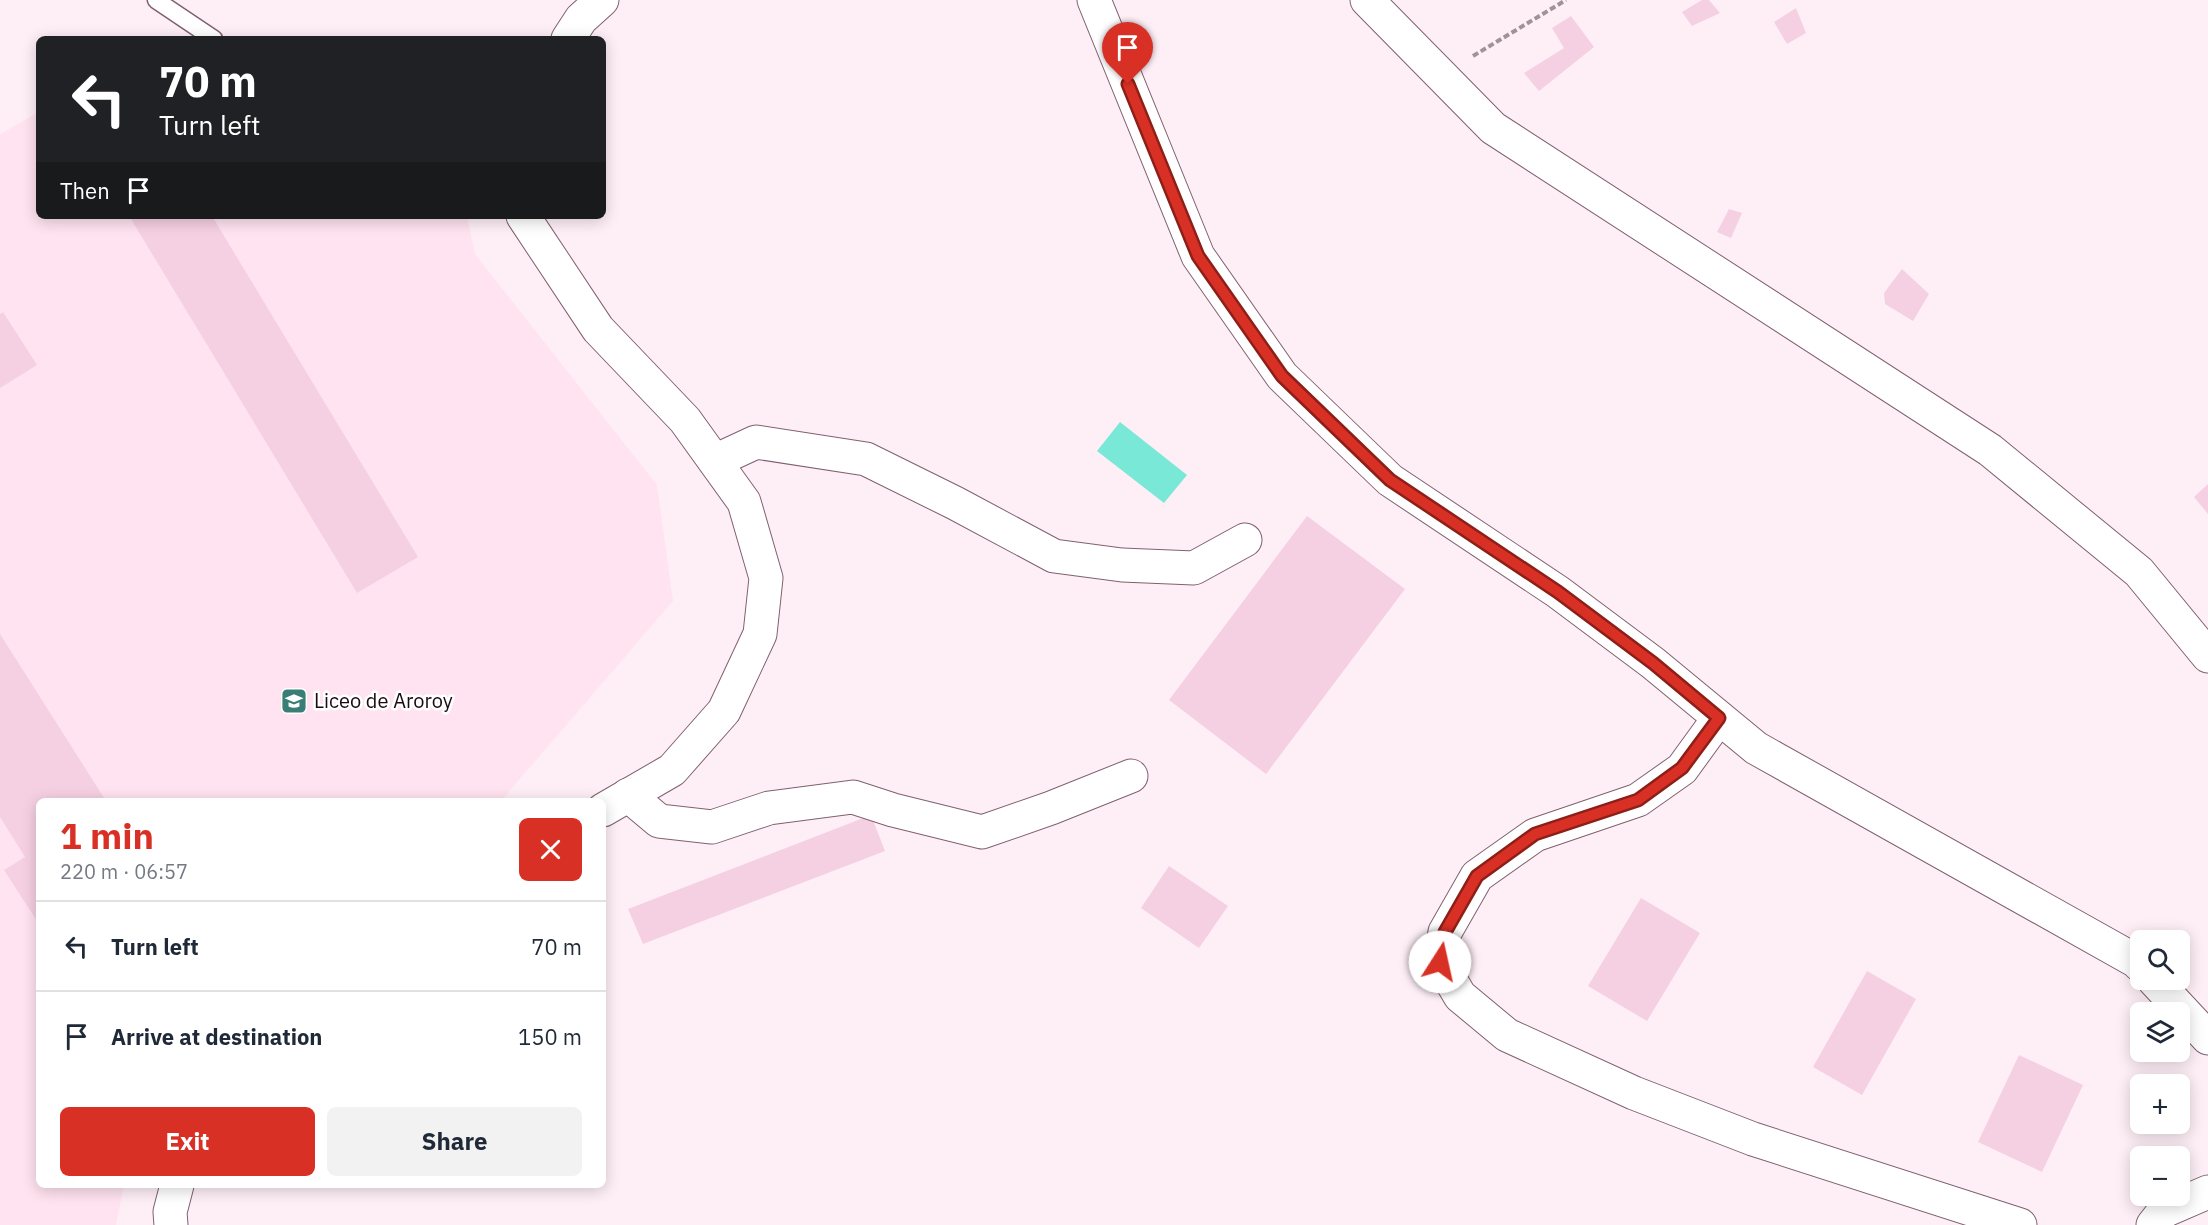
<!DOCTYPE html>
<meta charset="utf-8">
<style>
body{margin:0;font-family:"IBM Plex Sans",sans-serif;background:#f2f2f3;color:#1f2937;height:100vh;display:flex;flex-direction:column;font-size:22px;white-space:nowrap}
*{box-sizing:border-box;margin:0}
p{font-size:20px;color:#747a83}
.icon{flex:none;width:33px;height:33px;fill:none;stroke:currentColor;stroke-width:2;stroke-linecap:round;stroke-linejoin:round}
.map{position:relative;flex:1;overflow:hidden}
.drawer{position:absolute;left:36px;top:798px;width:570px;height:390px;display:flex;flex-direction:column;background:#fff;border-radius:9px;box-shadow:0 3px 15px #0003}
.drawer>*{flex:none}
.guide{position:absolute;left:36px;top:36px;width:570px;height:183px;border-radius:9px;box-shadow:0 3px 15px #0003;background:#202124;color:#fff;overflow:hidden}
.buttons{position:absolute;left:2130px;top:930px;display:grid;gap:12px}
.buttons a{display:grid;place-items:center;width:60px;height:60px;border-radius:9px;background:#fff;box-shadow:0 3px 15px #0003;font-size:30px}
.pin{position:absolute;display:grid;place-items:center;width:51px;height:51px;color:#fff;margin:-62px -26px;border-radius:50% 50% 50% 0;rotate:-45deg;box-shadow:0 0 6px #0007}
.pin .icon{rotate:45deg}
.me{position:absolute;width:66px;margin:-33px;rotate:10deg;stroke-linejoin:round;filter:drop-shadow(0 0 4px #0008)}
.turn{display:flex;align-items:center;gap:21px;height:126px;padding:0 24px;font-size:27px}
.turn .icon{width:78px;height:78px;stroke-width:2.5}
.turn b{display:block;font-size:42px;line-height:51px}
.then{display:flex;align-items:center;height:57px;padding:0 24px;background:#0003;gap:12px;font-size:22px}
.round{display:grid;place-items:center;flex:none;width:63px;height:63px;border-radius:9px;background:#f2f2f3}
.headline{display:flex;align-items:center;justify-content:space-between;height:102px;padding:0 24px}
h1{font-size:36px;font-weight:700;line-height:45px;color:#d93025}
.action{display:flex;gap:12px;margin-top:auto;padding:12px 24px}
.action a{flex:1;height:69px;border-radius:9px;background:#d93025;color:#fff;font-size:24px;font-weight:700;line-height:69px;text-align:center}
.action a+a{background:#f2f2f3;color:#1f2937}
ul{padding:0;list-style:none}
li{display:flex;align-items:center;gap:18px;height:90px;padding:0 24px;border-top:2px solid #e0e1e3}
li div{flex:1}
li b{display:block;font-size:22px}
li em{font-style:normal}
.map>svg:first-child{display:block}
.built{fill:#ffe3f0}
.water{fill:#79e8d6}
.building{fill:#f5d0e2}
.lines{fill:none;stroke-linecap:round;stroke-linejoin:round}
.lane-casing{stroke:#806070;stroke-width:19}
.street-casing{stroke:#806070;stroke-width:35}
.path{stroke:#a09299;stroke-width:4;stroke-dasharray:6 3;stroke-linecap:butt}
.lane{stroke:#fff;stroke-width:16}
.street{stroke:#fff;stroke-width:33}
.route-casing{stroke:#8d1f18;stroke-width:15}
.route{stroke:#d93025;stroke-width:10}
.labels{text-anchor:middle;stroke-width:5;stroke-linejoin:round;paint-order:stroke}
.poi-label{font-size:20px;fill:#180c12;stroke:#fff;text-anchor:start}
</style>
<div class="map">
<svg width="2208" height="1225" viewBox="0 0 2208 1225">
<rect width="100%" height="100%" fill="#feeff6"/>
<!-- built -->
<path class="built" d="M39,112V216H467L475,254L657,485L673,601L501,801H39V1185H124L116,1225H0V134Z"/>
<!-- water -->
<path class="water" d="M1120,422L1187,475L1164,503L1097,451Z"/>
<!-- building -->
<g class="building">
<path d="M1702,0H1709L1720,13L1692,26L1682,12Z"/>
<path d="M1796,8L1806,33L1787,44L1774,22Z"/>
<path d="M1571,16L1594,47L1539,91L1524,73L1564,48L1552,28Z"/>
<path d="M1729,209L1742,213L1731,238L1717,232Z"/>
<path d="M137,216H212L418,557L357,593L131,219Z"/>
<path d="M1902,269L1929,294L1913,321L1885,304L1884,293Z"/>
<path d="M3,312L37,365L0,388V314Z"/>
<path d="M2208,484V514L2194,497Z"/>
<path d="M1307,516L1405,589L1266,774L1169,700Z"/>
<path d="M0,634L106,801H39V924L4,870L25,857L0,817Z"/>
<path d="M871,815L885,851L643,944L628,909Z"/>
<path d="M1169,866L1228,906L1199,948L1141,908Z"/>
<path d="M1641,898L1700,933L1647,1021L1588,986Z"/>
<path d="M1867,971L1916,999L1862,1095L1813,1067Z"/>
<path d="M2019,1055L2083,1085L2042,1172L1978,1142Z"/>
</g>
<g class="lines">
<defs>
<path id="lane" d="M156,0L214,39"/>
<g id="street">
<path d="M1094,0L1198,256L1282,376L1390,480L1558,592L1653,663L1756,748L2136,961L2140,965"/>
<path d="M1367,0L1493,128L1990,450L2139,572L2208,656"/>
<path d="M568,39L581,19L602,0"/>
<path d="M523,216L598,329L685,420L744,502L766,578L760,634L724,711L672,770L603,810"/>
<path d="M715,461L756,442L866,459L955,503L1054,556L1122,565L1194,568L1245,540"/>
<path d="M1719,718L1682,769L1638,800L1535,835L1477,876L1445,932L1440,962L1460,996L1507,1035L1634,1093L1753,1139L2020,1225"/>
<path d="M628,795L659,821L712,827L769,808L853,797L893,810L982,832L1051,808L1131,776"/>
<path d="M2154,980L2208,1038"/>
<path d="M171,1225L170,1212L177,1185"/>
<path d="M2153,1225L2164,1211L2208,1192"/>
</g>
</defs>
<!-- lane casing -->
<use href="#lane" class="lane-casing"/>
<!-- street casing -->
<use href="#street" class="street-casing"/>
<!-- path -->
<path class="path" d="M1473,56L1566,0"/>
<!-- lane -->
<use href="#lane" class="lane"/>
<!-- street -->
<use href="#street" class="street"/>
</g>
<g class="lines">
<defs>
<path id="route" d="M1128,84L1198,256L1282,376L1390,480L1558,592L1653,663L1719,718L1682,768L1638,800L1535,834L1477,876L1445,932L1440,962"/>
</defs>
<!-- route casing -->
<use href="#route" class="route-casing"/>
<!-- route -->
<use href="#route" class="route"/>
</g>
<!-- icons -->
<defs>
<symbol id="school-square" viewBox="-11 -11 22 22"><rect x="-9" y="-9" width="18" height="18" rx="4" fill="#397e74" stroke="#fff"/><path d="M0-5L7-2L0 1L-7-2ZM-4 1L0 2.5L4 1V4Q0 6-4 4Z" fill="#fff"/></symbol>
</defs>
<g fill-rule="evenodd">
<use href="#school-square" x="279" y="686" width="30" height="30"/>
</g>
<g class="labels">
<!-- poi labels -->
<g class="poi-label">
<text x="314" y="708">Liceo de Aroroy</text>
</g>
</g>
</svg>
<div class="buttons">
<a><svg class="icon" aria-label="search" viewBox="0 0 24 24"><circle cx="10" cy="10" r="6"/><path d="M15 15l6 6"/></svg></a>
<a><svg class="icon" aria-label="layers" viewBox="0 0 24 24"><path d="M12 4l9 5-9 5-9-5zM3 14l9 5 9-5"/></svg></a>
<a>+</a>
<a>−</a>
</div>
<div class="pin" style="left:1128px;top:84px;background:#d93025"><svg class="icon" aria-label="arrive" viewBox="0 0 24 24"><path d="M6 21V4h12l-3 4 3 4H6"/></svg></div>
<svg class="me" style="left:1440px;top:962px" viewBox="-20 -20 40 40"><circle r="19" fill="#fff"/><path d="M0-13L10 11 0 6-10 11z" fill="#d93025"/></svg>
<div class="guide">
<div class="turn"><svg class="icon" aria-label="left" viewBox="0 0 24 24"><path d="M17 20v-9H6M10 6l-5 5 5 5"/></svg><div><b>70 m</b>Turn left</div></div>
<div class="then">Then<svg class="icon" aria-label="arrive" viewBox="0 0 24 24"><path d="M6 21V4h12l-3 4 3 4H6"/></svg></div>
</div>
<section class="drawer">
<div class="headline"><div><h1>1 min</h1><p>220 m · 06:57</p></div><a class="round" style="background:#d93025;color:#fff"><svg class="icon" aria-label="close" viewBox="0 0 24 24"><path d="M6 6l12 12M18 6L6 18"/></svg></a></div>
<ul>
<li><svg class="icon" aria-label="left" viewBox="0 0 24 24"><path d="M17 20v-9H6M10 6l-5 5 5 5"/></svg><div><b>Turn left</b></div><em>70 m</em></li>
<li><svg class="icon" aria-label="arrive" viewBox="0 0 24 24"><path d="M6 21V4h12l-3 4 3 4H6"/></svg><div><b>Arrive at destination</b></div><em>150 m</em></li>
</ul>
<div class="action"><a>Exit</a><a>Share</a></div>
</section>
</div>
